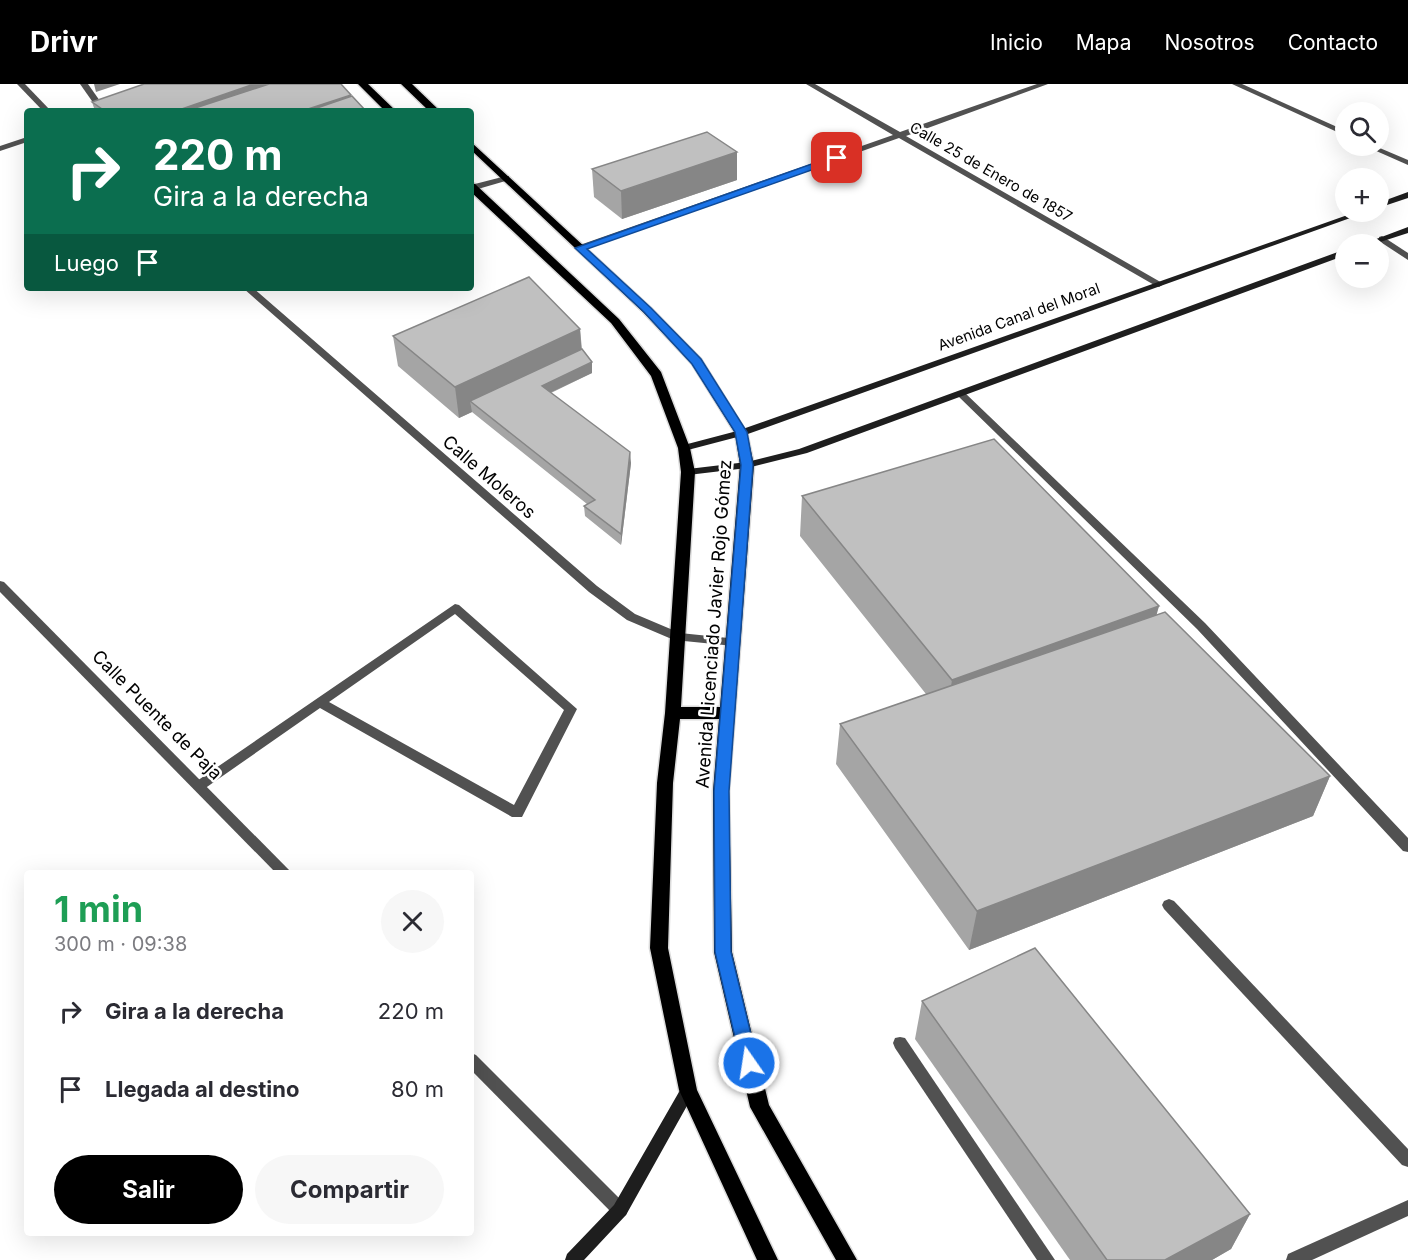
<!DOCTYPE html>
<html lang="es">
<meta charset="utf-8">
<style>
body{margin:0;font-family:Inter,sans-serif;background:#f7f7f7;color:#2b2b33;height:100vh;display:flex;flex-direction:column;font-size:22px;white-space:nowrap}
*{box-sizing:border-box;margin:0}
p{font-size:20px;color:#7c7c81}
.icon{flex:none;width:33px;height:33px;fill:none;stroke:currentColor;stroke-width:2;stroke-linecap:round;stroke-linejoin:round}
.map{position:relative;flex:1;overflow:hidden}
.sheet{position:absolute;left:24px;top:786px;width:450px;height:366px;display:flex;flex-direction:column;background:#fff;border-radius:6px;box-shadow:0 6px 24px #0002}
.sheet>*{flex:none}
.hud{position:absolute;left:24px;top:24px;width:450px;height:183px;border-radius:6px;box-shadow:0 6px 24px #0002;background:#0b6e4f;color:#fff;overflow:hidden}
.fabs{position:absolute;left:1335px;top:18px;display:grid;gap:12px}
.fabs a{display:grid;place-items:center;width:54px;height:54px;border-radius:50%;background:#fff;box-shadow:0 6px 24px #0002;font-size:30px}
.pin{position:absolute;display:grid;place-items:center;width:51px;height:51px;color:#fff;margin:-26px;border-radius:12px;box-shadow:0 3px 9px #0006}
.me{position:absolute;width:66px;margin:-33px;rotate:347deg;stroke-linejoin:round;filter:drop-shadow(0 0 4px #0008)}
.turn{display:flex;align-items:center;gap:21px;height:126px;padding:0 30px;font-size:27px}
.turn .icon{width:78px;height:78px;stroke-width:2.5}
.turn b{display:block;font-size:42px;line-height:51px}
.then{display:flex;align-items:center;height:57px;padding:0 30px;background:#0003;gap:12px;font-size:22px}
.round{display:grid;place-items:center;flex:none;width:63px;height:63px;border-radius:32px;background:#f7f7f7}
.overview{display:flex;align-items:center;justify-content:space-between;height:102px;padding:0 30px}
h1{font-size:36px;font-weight:700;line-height:45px;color:#1e9e55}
.action{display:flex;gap:12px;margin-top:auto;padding:12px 30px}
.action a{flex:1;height:69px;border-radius:36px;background:#000;color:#fff;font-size:24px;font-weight:700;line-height:69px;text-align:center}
.action a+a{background:#f7f7f7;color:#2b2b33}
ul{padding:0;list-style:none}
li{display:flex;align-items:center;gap:18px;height:78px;padding:0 30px}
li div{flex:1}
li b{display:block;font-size:22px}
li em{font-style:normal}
header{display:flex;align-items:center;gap:36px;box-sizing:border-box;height:84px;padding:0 30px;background:#000;color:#fff}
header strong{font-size:28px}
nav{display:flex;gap:33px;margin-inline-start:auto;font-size:21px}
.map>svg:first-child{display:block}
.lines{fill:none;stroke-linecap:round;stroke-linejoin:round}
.primary-casing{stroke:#dbdbdb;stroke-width:3}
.service{fill:#515151;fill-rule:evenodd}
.minor{fill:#515151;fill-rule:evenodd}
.secondary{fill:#1e1e1e;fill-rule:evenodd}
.primary{fill:#000;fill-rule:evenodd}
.wall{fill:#a5a5a5}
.shaded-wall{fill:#868686}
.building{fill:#c0c0c0;stroke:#868686;stroke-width:1.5}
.route{fill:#1a73e8;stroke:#114b97;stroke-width:1.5}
.labels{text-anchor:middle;stroke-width:5;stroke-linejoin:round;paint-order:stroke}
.far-street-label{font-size:15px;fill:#000;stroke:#fff}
.street-label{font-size:18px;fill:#000;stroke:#fff}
</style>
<header>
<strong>Drivr</strong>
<nav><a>Inicio</a><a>Mapa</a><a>Nosotros</a><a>Contacto</a></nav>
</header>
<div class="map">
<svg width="1408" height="1176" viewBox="0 0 1408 1176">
<rect width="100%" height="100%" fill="#fff"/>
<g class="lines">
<defs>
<g id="primary">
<path d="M358,0H368L396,27H385Z"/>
<path d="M401,0H412L440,27H429Z"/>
<path d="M471,58L651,224L701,275L747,349L754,381L729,707L732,868L769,1021L857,1176H836L750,1023L714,868L713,707L719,635H680L673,699L668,864L697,1006L778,1176H757L679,1006L650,864L657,699L665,629L681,388L678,364L651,292L611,239L471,108V99L475,100L619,235L661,288L690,364L695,388L681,623H720L740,381L735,349L692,280L643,228L471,66Z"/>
</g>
</defs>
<!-- primary casing -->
<use href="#primary" class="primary-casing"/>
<!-- service -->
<g class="service">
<path d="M80,0H88L107,27H99Z"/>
<path d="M506,92H509V96L471,107V101Z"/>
<path d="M1382,152L1408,169V176L1379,157V153Z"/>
<path d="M961,307L964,308L1205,539L1408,754V768L1403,767L1197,545L958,312V308Z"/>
<path d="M455,520L459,521L577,625L522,733H512L320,624L204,705H194L193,702L194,699ZM455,530L564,626L514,721L329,618Z"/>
<path d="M1169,815L1174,817L1408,1065V1083L1402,1081L1164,825L1162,821L1164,817Z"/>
<path d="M900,953L905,954L1055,1176H1037L895,964L893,959L895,954Z"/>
<path d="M1408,1116V1132L1312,1176H1286L1288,1170Z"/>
</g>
<!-- minor -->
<g class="minor">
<path d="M17,0H25L51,27H43Z"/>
<path d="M806,0H815L900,48L1037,0H1048L906,52L1164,200L1159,203L1156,202L899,54L583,166H577V162L893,51Z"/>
<path d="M1232,0H1242L1346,47V52Z"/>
<path d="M27,53V58L0,67V62Z"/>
<path d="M1365,62H1375L1408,76V81Z"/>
<path d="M243,204H253L597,502L635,530L680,549L738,555L740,558L738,561L734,562L674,556L627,536L589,508Z"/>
<path d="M0,497L4,498L292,789H276L0,508Z"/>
<path d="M471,969L476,971L626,1121L628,1126L626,1131L620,1134L614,1131L471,986Z"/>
</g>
<!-- secondary -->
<g class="secondary">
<path d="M1408,108V114L1378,124V119Z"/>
<path d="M1356,128H1367L745,351L684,367L679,364L680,362L737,347Z"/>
<path d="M1408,143V149L1374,160H1363Z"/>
<path d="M1346,165V171L807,369L747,384L688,391L683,388L688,385L747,378L799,365Z"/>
<path d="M688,999L693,1001L696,1006L693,1011L626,1131L584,1176H565L567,1170L614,1121L683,1001Z"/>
</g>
<!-- primary -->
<use href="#primary" class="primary"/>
</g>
<!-- wall -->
<g class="wall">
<path d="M351,13L366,27H95L92,18Z"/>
<path d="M737,68V96L622,135L594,113L592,85Z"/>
<path d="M580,245L582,265L592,289L551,309L631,379L621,461L585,432L584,422L587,420L472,328L459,334L398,282L393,252Z"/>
<path d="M802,412L1159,522L1156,530L1330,692L1313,732L969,866L836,680L840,640L926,610L800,452Z"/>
<path d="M922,917L1250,1130L1231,1165L1212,1176H1070L915,955Z"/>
</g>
<!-- shaded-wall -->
<g class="shaded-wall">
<path d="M94,0H120L96,8Z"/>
<path d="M254,0H273L260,27H176Z"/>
<path d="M351,11L353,27H302Z"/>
<path d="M737,68V96L622,135L621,107Z"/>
<path d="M580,245L582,275L470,317L472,328L459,334L455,303Z"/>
<path d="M592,278V289L543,312L542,302Z"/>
<path d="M630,368L631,379L621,461V450Z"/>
<path d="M1159,522L1148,562L946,636L952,596Z"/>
<path d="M1330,692L1313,732L969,866L977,827Z"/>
<path d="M1250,1130L1231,1165L1212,1176H1165Z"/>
</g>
<!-- building -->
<g class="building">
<path d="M144,0H254L176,27H105L92,18Z"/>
<path d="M269,0H341L351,11L302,27H186Z"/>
<path d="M352,12L366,27H308Z"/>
<path d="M707,48L737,68L621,107L592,85Z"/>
<path d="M529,193L580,245L455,303L393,252Z"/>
<path d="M582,265L592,278L542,302L630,368L621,450L584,422L595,416L470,317Z"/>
<path d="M994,355L1159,522L952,596L802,412Z"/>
<path d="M1165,528L1330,692L977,827L840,640Z"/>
<path d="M1035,864L1250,1130L1165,1176H1107L922,917Z"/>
</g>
<!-- route -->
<path class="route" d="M837,71L841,74L840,76L587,165L651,224L701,275L747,348L753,381L729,707L731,868L758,979L755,984L749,987L743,984L741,979L715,868L714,707L741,381L735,348L692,280L644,228L575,164Z"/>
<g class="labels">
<!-- far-street labels -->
<g class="far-street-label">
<text transform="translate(991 88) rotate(30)" y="5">Calle 25 de Enero de 1857</text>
<text transform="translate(1019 233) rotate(-20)" y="5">Avenida Canal del Moral</text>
</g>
<!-- street labels -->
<g class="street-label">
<text transform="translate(489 393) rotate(41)" y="6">Calle Moleros</text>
<text transform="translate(714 540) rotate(-86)" y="6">Avenida Licenciado Javier Rojo Gómez</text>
<text transform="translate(157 631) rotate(45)" y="6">Calle Puente de Paja</text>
</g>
</g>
</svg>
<div class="fabs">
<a><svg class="icon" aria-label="search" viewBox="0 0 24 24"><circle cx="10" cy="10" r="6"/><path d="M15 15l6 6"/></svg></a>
<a>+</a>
<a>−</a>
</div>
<div class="pin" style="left:837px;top:74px;background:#d93025"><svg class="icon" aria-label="arrive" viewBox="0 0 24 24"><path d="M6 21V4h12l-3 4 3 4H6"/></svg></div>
<svg class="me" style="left:749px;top:979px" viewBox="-20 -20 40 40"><circle r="17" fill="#1a73e8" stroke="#fff" stroke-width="3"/><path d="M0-11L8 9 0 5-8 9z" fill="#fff"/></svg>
<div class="hud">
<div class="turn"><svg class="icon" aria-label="right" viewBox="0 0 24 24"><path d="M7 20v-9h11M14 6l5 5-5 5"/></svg><div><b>220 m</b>Gira a la derecha</div></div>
<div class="then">Luego<svg class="icon" aria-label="arrive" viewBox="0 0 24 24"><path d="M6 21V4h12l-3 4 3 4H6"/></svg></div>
</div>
<section class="sheet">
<div class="overview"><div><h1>1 min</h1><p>300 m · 09:38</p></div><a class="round"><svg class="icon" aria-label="close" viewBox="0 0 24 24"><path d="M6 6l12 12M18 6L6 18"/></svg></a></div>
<ul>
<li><svg class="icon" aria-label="right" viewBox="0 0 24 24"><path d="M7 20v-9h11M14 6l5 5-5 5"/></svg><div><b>Gira a la derecha</b></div><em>220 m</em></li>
<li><svg class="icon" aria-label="arrive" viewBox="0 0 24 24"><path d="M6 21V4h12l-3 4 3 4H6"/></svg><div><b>Llegada al destino</b></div><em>80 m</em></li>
</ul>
<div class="action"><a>Salir</a><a>Compartir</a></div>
</section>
</div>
